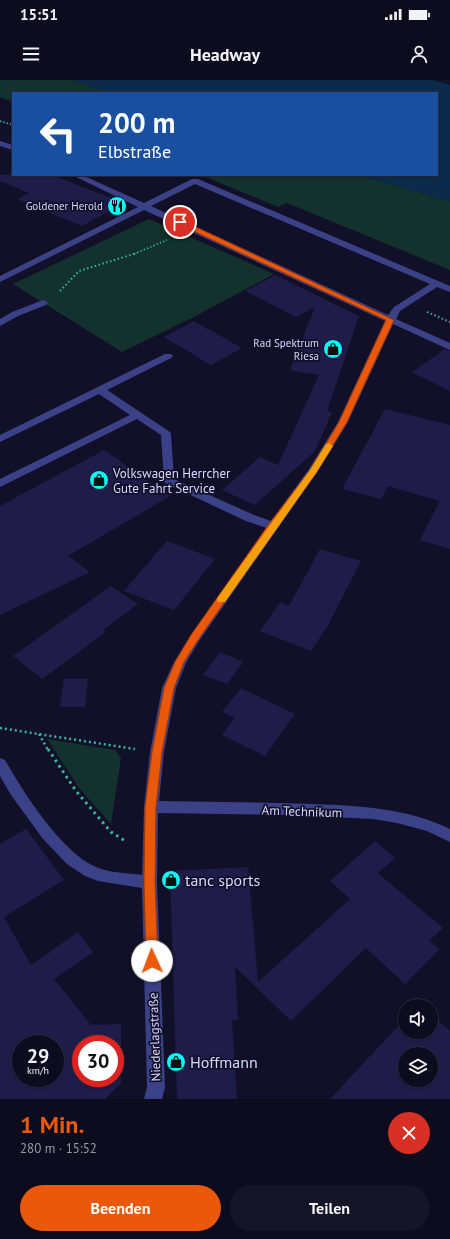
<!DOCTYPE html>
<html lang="de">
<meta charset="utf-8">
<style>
body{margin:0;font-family:"PT Sans",sans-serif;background:#161527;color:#f1f3f6;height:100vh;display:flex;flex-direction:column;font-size:15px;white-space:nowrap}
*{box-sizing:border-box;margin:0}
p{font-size:13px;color:#9a9ba4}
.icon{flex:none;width:22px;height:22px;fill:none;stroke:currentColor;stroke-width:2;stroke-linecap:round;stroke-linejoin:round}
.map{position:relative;height:1019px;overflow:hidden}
.side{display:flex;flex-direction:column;background:#0d0c1e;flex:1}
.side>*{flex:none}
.guide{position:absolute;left:12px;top:12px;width:426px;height:84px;border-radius:0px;box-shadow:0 1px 3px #0004,0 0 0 1px #2d2c3c;background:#1a4fa0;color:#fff;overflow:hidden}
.buttons{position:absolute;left:398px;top:919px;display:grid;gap:8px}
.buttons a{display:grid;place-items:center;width:40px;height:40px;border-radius:50%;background:#0d0c1e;box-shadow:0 1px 3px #0004,0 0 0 1px #2d2c3c;font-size:20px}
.speed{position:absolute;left:12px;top:955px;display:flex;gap:8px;font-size:20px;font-weight:700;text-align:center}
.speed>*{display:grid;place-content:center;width:52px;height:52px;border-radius:50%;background:#0d0c1e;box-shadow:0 1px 3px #0004,0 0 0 1px #2d2c3c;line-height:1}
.speed small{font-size:10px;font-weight:400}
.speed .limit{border:6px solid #d22;background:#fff;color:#111}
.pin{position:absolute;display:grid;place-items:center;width:34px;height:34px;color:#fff;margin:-17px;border:2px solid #fff;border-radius:50%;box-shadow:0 1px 4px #0007}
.me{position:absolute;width:44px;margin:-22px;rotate:358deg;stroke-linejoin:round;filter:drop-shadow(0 0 3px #0008)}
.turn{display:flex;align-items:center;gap:14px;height:84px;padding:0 20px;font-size:18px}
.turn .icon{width:52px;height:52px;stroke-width:2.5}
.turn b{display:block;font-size:28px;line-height:34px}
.round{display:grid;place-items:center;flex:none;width:42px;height:42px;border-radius:21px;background:#161527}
.summary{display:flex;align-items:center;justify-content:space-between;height:68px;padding:0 20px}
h1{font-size:24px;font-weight:800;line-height:30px;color:#ea580c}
.primary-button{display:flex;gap:8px;margin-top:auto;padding:8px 20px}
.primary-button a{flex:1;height:46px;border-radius:24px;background:#ea580c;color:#fff;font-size:16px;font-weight:800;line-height:46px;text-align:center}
.primary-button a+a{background:#161527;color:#f1f3f6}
.status{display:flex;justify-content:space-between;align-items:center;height:28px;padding:0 20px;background:#0d0c1e;direction:ltr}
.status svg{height:11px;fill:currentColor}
header{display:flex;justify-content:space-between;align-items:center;height:52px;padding:0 20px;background:#0d0c1e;font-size:18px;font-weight:800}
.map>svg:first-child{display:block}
.green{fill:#13322d}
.water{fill:#0c2b4b}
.building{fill:#1f1c49;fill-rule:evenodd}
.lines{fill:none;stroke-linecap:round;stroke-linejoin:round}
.path-far3{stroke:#2fbba1;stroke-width:1.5;stroke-dasharray:1.5 2;stroke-linecap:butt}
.path-far2{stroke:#2fbba1;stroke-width:2;stroke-dasharray:1.5 2.5;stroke-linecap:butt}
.path-far1{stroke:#2fbba1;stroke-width:2.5;stroke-dasharray:2 3;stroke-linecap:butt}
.path{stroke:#2fbba1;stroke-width:3;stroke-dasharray:2.5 4;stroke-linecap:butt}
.minor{fill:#3b4187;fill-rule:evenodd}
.route{fill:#ea580c;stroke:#983908}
.slow{fill:#f59e0b}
.labels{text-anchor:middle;stroke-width:3.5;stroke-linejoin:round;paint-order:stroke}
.far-poi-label{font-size:11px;fill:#d7d7ff;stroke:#111028;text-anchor:end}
.poi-label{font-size:13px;fill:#d7d7ff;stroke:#111028;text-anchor:start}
.street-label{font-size:13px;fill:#d7d7ff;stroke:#111028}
.near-poi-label{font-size:16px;fill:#d7d7ff;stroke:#111028;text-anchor:start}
</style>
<div class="status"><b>15:51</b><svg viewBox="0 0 49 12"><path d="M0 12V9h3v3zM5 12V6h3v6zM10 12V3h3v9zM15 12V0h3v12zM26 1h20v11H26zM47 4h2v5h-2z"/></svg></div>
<header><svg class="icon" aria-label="menu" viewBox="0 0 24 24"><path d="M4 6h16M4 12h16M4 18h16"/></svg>Headway<svg class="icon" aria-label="person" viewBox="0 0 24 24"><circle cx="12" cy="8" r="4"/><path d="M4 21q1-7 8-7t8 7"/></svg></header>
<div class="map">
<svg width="450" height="1019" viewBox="0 0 450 1019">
<rect width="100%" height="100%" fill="#111028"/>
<!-- green -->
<g class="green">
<path d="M0,0H73L108,13H13V22L0,17Z"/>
<path d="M201,95H359L450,121V190L287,123L278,127Z"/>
<path d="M149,139L274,194L192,238L122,272L13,204Z"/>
<path d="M47,659L115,670L121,678L111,744L79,708Z"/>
</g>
<!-- water -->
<path class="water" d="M73,0H433L450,5V121L359,95H437V13H108Z"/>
<!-- building -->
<g class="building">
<path d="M0,95H52L124,123L82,146L17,119L29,113L0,101Z"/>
<path d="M275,195L359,236L327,331L332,332L315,371L255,425L222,410L260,377L278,385L319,295L290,290L315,227L296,237L245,211Z"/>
<path d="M194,241L242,268L211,285L164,257Z"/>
<path d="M445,269L450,271V311L412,292Z"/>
<path d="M385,329L450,345V469L420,460L440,421L388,406L381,419L342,409Z"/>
<path d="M104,370L170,416L68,476L90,492L0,535V426Z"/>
<path d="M167,461L215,479L174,530L124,511Z"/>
<path d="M320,469L361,481L328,545L311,571L260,551L280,522L289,526Z"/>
<path d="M111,506L138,524L103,550L106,552L42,599L13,576Z"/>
<path d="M220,572L243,582L227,604L203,595Z"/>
<path d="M64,599H88L85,627H60Z"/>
<path d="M241,608L295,634L265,676L222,655L235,638L222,632Z"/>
<path d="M26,749L64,800L4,837L31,885L78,852L93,872L54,899L91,945L121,944V1003L105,1019H0V764ZM21,964H55V998H21ZM81,964H115V998H81Z"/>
<path d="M375,761L395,778L378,793L443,848L429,861L440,869L405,904L366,868L291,941L235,887L238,940L232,941L237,1019H177L170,791L248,787L258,902L350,819L330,801Z"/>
<path d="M431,934L450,951V1019H330L405,939V952H431ZM405,974H431V1000H405Z"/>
</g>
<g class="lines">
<!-- path-far3 -->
<g class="path-far3">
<path d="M0,41L13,45"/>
<path d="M134,174L167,160"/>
</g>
<!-- path-far2 -->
<g class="path-far2">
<path d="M60,211L79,191L137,173"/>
<path d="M427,232L450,242"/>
</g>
<!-- path-far1 -->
<g class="path-far1">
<path d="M0,648L135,669"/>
<path d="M39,654L48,670"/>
</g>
<!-- path -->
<path class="path" d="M48,669L76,711L111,752L127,762"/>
<!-- minor -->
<g class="minor">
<path d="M0,61L13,65V70L0,66Z"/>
<path d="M72,95H82L144,123L192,99H198L450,206V212L437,207L400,231L396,239L450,263V270L393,244L348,342L318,391L199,561L186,583L176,608L164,672L159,721C210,722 262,722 314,724C361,726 407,728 450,749V762L427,751L397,743L373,739L289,735L158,733L157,802L165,1007L162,1019H144L147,1007L142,808L98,801L85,796L67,784L43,759L11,715L0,696V678L5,680C24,713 61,772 96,787C110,793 127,793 142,795L144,727L150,672L162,608L174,582L191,555L267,448L246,441L165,403L164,401L161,355L137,339L0,407V399L130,335L99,314L0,362V355L165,274H171L173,276L171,278L107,310L170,352L171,354L174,399L254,435L271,441L309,389L338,342L385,241L144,130L0,202V196L138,127ZM195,104L430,204L394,227L388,235L151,126Z"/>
<path d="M43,220L46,221L48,223L46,225L18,236L0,246V239L12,232Z"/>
</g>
</g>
<!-- route -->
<path class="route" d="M178,141H183L394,240L347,342L316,393L276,448L198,560L184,582L174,608L162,672L156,727L155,802L158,881L156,885L152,886L148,885L146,881L144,802L145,727L152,672L164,608L175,582L191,555L269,444L310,390L339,342L386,240L178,144Z"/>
<!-- slow -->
<path class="slow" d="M329,363L333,366L316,393L225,522H218L217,520L218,517L310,390L326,364Z"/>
<!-- icons -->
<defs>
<symbol id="restaurant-disc" viewBox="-11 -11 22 22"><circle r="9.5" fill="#03fff9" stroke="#111028"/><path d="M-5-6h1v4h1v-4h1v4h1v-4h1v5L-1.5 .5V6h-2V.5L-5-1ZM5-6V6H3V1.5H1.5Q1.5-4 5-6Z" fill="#111"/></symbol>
<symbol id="shop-disc" viewBox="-11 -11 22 22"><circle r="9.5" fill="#03fff9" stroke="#111028"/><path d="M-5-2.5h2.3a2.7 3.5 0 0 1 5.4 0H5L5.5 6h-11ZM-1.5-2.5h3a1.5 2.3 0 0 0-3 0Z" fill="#111"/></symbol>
</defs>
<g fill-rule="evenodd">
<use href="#restaurant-disc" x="106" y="115" width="22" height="22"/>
<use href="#shop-disc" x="322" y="258" width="22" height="22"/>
<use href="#shop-disc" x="88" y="389" width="22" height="22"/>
<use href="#shop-disc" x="160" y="789" width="22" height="22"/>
<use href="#shop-disc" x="165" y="971" width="22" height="22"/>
</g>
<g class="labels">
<!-- far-poi labels -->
<g class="far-poi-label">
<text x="103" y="130">Goldener Herold</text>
<text x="319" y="267">Rad Spektrum<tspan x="319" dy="13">Riesa</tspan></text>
</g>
<!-- poi labels -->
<g class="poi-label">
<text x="113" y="398">Volkswagen Herrcher<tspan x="113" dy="15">Gute Fahrt Service</tspan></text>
</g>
<!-- street labels -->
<g class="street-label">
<text transform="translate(302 731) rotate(2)" y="5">Am Technikum</text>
<text transform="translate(154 957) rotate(-92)" y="5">Niederlagstraße</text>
</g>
<!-- near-poi labels -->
<g class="near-poi-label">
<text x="185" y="806">tanc sports</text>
<text x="190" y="988">Hoffmann</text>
</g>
</g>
</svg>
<div class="buttons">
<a><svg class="icon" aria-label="sound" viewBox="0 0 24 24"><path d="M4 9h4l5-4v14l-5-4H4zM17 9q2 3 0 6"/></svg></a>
<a><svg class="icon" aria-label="layers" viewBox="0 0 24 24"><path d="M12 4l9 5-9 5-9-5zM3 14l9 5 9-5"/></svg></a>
</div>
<div class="speed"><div>29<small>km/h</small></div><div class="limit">30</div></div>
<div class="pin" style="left:180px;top:142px;background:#d93025"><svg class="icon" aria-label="arrive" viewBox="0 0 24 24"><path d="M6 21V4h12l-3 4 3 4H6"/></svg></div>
<svg class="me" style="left:152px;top:881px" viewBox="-20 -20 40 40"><circle r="19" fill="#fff"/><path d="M0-13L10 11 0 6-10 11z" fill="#ea580c"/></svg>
<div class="guide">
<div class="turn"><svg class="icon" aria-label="left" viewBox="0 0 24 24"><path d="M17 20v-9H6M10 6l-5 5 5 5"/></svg><div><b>200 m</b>Elbstraße</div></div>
</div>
</div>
<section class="side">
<div class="summary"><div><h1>1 Min.</h1><p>280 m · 15:52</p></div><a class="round" style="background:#d93025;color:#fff"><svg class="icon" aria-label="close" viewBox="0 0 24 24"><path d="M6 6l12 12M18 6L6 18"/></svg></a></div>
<div class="primary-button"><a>Beenden</a><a>Teilen</a></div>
</section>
